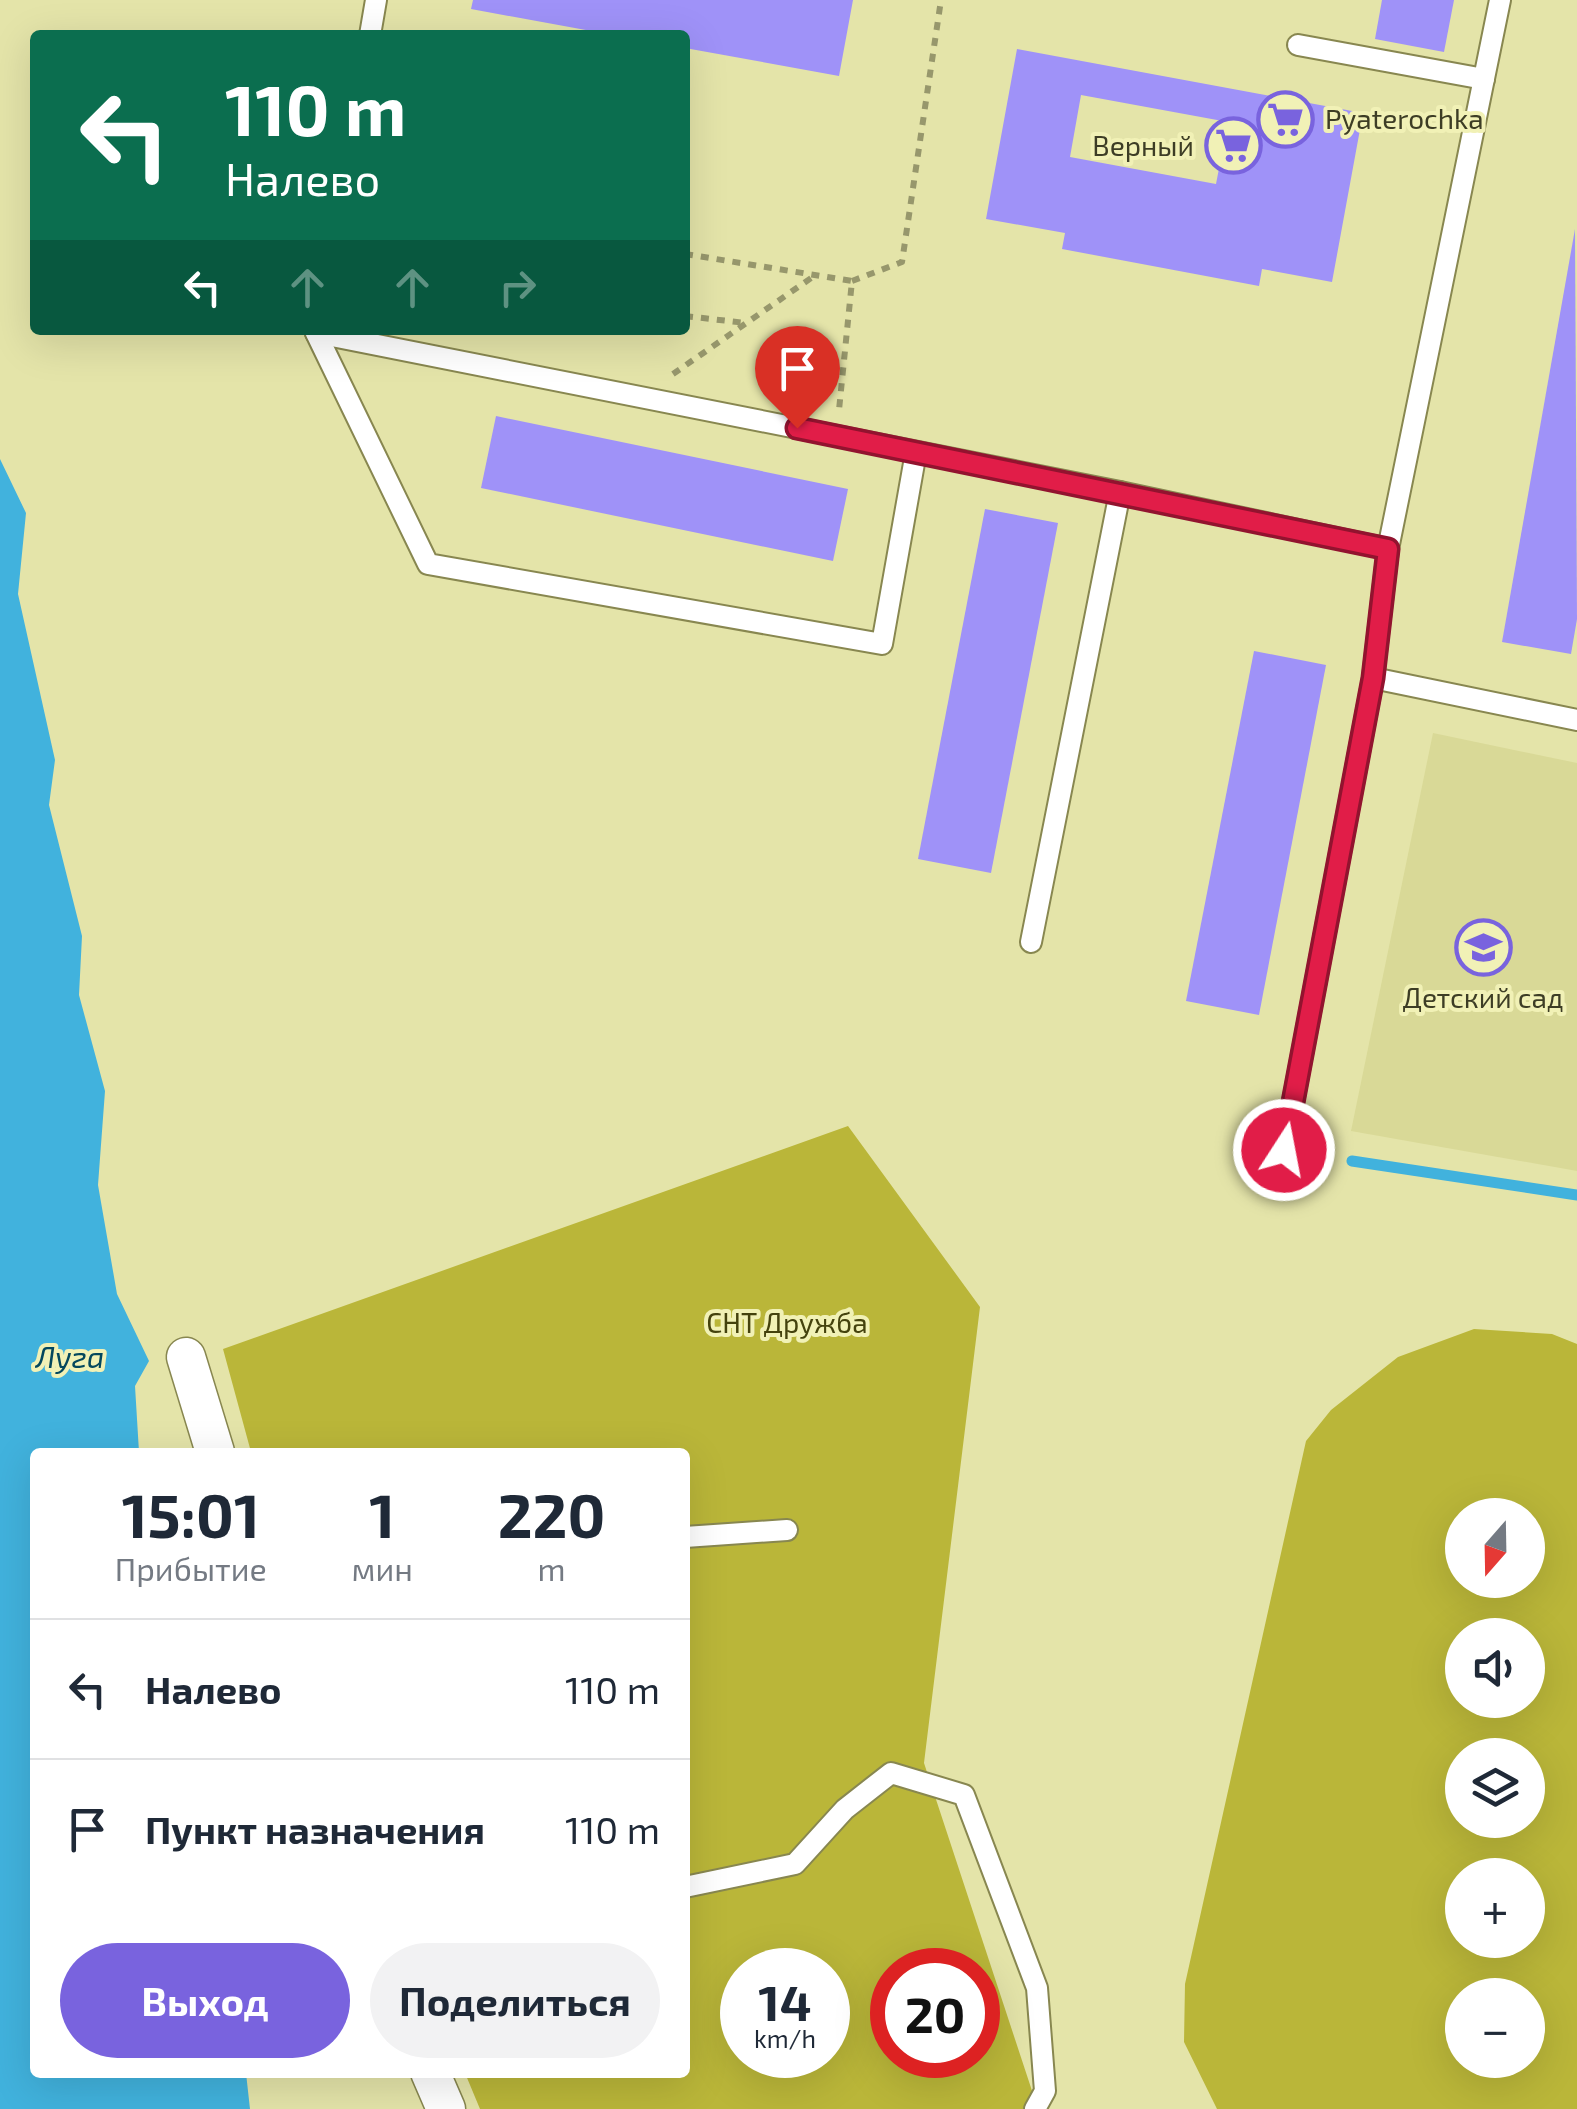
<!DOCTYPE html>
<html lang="ru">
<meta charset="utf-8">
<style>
body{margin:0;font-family:"Exo 2",sans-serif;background:#f2f2f3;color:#1f2937;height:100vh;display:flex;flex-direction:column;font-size:38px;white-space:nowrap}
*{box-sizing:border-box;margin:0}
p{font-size:32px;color:#747a83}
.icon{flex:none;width:55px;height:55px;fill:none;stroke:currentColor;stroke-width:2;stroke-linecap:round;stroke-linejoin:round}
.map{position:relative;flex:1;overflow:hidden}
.side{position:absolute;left:30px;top:1448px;width:660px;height:630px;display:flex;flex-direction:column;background:#fff;border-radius:10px;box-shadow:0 10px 40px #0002}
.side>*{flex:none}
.guide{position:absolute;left:30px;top:30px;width:660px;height:305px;border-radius:10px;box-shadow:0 10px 40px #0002;background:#0b6e4f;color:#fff;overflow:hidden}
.needle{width:65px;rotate:200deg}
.tools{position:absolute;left:1445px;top:1498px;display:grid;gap:20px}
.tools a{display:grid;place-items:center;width:100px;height:100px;border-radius:50%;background:#fff;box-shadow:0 10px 40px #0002;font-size:50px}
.speed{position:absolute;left:720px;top:1948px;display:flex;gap:20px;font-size:50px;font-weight:700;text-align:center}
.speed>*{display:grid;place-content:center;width:130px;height:130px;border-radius:50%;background:#fff;box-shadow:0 10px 40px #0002;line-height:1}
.speed small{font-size:25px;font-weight:400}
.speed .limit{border:15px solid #d22;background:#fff;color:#111}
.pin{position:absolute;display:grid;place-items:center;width:85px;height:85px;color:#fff;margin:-102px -42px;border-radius:50% 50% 50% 0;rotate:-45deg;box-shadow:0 0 10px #0007}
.pin .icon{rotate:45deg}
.me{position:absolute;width:110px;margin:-55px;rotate:11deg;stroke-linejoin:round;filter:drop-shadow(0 0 8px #0008)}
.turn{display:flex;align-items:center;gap:35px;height:210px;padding:0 30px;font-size:45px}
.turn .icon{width:130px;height:130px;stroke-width:2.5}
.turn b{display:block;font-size:70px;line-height:85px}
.lanes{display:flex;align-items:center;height:95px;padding:0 30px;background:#0003;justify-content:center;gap:50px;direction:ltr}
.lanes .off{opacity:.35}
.eta{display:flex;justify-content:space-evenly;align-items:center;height:170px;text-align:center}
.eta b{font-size:60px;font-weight:700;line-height:70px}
.cta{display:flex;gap:20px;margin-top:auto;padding:20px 30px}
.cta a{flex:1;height:115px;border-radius:60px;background:#7963de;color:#fff;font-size:40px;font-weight:700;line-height:115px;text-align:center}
.cta a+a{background:#f2f2f3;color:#1f2937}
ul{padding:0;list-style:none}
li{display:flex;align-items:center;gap:30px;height:140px;padding:0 30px;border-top:2px solid #e0e1e3}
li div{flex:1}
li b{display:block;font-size:38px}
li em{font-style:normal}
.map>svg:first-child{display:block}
.built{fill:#d9d997}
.green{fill:#bab639;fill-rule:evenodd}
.water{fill:#41b2dd}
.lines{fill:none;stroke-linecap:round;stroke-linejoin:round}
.stream{stroke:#41b2dd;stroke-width:11}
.building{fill:#9f92f8;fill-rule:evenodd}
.lane-casing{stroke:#888750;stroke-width:24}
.street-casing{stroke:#888750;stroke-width:41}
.path{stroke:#97976c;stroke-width:6;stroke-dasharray:8 8;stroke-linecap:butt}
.lane{stroke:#fff;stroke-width:20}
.street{stroke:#fff;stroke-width:38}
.route-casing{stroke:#92132f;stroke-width:25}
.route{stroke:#e11d48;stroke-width:18}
.labels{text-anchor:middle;stroke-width:8;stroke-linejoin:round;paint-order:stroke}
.poi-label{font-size:28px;fill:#3d3d25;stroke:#f1f1b6;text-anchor:start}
.park-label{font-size:28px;fill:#44420d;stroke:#f1f1b6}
.water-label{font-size:30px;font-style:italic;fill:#03475d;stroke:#f1f1b6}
</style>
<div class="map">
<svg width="1577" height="2109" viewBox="0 0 1577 2109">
<rect width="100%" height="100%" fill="#e4e4a9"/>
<!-- built -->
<path class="built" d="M1433,733L1577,763V1171L1351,1131Z"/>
<!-- green -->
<g class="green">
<path d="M848,1126L980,1307L924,1763L1038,2109H480L465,2073L685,2072V1452H251L223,1349ZM742,1970H828V2055H742ZM892,1970H978V2055H892Z"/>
<path d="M1474,1329L1552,1334L1577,1344V2109H1217L1184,2042L1185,1984L1306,1441L1331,1410L1398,1357ZM1462,1515H1528V1580H1462ZM1462,1635H1528V1700H1462ZM1462,1755H1528V1820H1462ZM1462,1875H1528V1940H1462ZM1462,1995H1528V2060H1462Z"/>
</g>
<!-- water -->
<path class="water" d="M0,459L26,513L18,594L55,760L49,805L82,936L79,995L105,1091L98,1185L117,1294L149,1361L135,1386L139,1452H35V2072L246,2073L250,2109H0Z"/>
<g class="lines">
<!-- stream -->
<path class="stream" d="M1352,1161L1577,1195"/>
</g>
<!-- building -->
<g class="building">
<path d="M473,0H853L839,76L685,48V35H613L471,9Z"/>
<path d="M1382,0H1454L1444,52L1375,39Z"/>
<path d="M1017,49L1363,113L1332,282L1262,269L1259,286L1062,249L1065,233L986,219ZM1081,95L1228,122L1216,184L1070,157Z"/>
<path d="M1575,229L1577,619L1571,654L1502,642Z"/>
<path d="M496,416L848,489L833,561L481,488Z"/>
<path d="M985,509L1058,523L991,873L918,859Z"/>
<path d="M1254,651L1326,665L1259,1015L1186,1001Z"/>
</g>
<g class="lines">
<defs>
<g id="lane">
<path d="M1500,0L1388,549L1373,678L1577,720"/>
<path d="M370,35L376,0"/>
<path d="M1298,45L1484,79"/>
<path d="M316,330V333L342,338L1120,492L1388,549"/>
<path d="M316,333L428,564L882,644L916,452"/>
<path d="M1031,942L1120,492"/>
<path d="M1284,1150L1373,678"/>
<path d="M685,1537L787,1530"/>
<path d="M685,1887L795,1864L845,1809L891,1773L964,1795L1037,1988L1045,2091L1035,2109"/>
</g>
<g id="street">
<path d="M186,1357L215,1452"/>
<path d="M430,2072L446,2109"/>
</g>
</defs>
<!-- lane casing -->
<use href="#lane" class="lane-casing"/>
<!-- street casing -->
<use href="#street" class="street-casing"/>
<!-- path -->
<g class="path">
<path d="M685,254L852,281L839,410"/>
<path d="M852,281L902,262L941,0"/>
<path d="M685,316L746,323"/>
<path d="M673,374L814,276"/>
</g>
<!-- lane -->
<use href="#lane" class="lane"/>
<!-- street -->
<use href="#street" class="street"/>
</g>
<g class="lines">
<defs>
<path id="route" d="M797,428L1388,549L1373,678L1284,1150"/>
</defs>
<!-- route casing -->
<use href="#route" class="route-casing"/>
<!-- route -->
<use href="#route" class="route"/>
</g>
<!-- icons -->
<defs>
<symbol id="supermarket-ring" viewBox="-11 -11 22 22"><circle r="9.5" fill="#f1f1b6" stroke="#7963de" stroke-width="1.5"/><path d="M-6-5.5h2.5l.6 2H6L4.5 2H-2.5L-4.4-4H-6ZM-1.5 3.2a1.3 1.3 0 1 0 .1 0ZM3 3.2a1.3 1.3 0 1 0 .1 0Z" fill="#7963de"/></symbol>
<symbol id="school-ring" viewBox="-11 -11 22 22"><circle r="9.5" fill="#f1f1b6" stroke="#7963de" stroke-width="1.5"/><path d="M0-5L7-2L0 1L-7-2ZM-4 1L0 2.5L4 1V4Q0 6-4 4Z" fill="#7963de"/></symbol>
</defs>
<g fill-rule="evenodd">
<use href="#supermarket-ring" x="1254" y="88" width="63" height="63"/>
<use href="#supermarket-ring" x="1202" y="114" width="63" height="63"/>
<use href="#school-ring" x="1452" y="916" width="63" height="63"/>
</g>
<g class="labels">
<!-- poi labels -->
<g class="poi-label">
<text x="1325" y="129">Pyaterochka</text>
<text x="1194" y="156" text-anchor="end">Верный</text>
<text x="1483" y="1008" text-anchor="middle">Детский сад</text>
</g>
<!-- park labels -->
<g class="park-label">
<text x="787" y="1333">СНТ Дружба</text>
</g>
<!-- water labels -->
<g class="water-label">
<text x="70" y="1368">Луга</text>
</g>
</g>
</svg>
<div class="tools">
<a><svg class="needle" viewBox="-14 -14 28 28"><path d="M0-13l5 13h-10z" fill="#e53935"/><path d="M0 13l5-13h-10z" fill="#747a83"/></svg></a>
<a><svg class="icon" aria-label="sound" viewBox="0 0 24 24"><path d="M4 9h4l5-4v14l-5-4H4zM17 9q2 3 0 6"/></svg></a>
<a><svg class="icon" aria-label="layers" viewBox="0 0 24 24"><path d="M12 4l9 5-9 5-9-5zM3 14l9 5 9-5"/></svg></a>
<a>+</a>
<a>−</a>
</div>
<div class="speed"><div>14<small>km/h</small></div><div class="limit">20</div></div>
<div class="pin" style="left:797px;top:428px;background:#d93025"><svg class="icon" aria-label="arrive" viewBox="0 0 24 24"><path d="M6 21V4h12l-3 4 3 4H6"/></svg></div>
<svg class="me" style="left:1284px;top:1150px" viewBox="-20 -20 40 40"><circle r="17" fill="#e11d48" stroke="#fff" stroke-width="3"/><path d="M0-11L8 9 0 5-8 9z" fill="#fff"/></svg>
<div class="guide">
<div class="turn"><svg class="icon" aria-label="left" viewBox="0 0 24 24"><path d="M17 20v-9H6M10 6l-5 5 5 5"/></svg><div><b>110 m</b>Налево</div></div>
<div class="lanes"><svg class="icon" aria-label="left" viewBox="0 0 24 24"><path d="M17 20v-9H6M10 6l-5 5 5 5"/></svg><svg class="icon off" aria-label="ahead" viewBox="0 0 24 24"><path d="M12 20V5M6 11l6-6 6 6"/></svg><svg class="icon off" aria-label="ahead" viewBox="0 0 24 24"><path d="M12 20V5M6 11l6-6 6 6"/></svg><svg class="icon off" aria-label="right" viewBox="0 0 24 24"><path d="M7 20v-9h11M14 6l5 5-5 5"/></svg></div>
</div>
<section class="side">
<div class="eta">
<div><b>15:01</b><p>Прибытие</p></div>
<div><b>1</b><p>мин</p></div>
<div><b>220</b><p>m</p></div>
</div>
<ul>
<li><svg class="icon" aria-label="left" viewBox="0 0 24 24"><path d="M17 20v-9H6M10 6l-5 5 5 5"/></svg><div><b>Налево</b></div><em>110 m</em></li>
<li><svg class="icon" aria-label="arrive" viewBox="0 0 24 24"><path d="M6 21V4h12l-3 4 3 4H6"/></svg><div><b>Пункт назначения</b></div><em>110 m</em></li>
</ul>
<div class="cta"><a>Выход</a><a>Поделиться</a></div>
</section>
</div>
